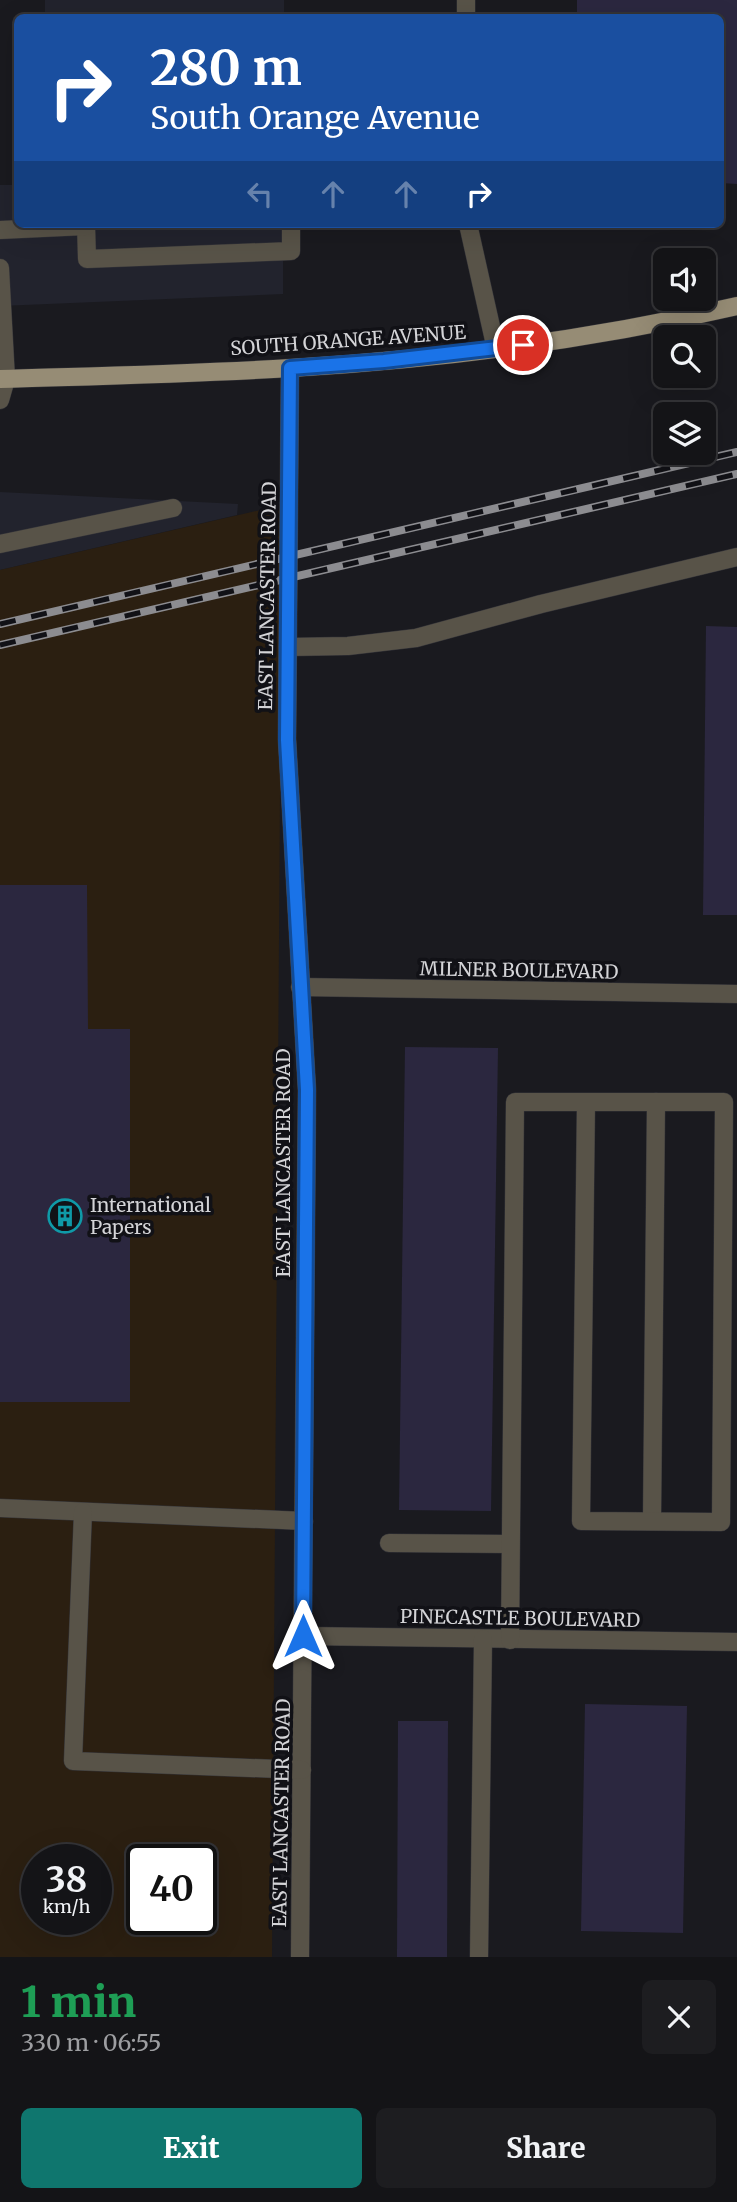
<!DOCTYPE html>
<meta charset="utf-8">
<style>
body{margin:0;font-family:Merriweather,serif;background:#1d1d20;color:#f1f3f6;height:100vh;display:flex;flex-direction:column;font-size:26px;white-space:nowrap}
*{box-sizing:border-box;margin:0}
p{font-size:23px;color:#9d9ea1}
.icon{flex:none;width:38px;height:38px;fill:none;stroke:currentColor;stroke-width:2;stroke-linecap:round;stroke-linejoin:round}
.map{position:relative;height:1957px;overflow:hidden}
.sheet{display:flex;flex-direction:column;background:#141417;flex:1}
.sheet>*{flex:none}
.banner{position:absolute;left:14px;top:14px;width:710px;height:214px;border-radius:10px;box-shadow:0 7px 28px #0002,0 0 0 2px #333336;background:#1a4fa0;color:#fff;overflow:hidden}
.fabs{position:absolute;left:653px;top:248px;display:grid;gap:14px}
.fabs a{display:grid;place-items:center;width:63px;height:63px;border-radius:10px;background:#141417;box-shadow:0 7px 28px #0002,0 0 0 2px #333336;font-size:35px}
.speed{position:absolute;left:21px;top:1844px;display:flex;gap:14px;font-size:35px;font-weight:700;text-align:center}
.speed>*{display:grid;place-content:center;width:91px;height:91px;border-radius:50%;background:#141417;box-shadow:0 7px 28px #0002,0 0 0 2px #333336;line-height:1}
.speed small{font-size:18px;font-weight:400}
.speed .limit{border:4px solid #111;border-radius:10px;background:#fff;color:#111}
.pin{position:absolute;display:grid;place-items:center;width:60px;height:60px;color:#fff;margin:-30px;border:4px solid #fff;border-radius:50%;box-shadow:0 2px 7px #0007}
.me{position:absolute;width:77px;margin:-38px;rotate:0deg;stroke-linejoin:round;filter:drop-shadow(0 0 5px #0008)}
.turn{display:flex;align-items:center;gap:24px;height:147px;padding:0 21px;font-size:32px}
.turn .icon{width:91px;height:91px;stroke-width:2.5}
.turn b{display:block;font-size:49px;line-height:60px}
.lanes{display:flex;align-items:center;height:66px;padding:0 21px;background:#0003;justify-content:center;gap:35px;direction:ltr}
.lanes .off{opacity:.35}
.round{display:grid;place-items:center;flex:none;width:74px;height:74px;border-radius:10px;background:#1d1d20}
.summary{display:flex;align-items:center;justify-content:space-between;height:119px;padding:0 21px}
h1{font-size:42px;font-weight:800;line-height:52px;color:#1e9e55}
.action{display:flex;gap:14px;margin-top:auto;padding:14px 21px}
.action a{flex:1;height:80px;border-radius:10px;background:#0f766e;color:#fff;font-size:28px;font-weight:800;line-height:80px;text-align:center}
.action a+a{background:#1d1d20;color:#f1f3f6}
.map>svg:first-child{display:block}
.built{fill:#22232d}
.industrial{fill:#2b1f11;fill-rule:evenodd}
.building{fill:#2b273f}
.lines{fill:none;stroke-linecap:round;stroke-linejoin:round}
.minor-casing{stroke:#343439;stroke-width:19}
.major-casing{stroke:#343439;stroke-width:19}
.minor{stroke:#585348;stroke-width:18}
.major{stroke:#968c75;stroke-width:18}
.rail-casing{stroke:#8c8c90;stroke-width:8}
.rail{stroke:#111116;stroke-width:5;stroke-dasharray:16;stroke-linecap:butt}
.route-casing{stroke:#114b97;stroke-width:18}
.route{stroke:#1a73e8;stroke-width:12}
.labels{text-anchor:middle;stroke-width:7;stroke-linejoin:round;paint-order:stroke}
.street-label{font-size:19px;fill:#d4d4d7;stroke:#111116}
.poi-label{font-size:19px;fill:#d4d4d7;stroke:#111116;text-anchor:start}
</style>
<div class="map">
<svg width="737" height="1957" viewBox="0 0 737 1957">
<rect width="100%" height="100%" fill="#1a1a1f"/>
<!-- built -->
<g class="built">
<rect x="45" y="0" width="239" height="17"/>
<path d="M0,185H17L18,224H283V294L0,306Z"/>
<path d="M0,492L238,504L237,515L0,570Z"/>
</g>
<!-- industrial -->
<path class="industrial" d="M282,505L272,1957H0V570ZM37,1860H96V1920H37ZM142,1860H201V1920H142Z"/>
<!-- building -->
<g class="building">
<path d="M577,0H737V184L721,183V18H577Z"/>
<path d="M706,626L737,627V915H703Z"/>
<path d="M0,885H87L88,1029H130V1402H0Z"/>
<path d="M405,1047L498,1048L491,1511L399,1510Z"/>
<path d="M585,1704L687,1706L683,1933L581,1931Z"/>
<path d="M398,1721H448L447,1957H397Z"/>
</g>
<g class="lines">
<defs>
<g id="minor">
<path d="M466,18V0"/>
<path d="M86,224L87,259L291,251V224"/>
<path d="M468,224L496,349"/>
<path d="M0,230L86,226"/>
<path d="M0,268L6,379L0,400"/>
<path d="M290,368L287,739L307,1090L300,1957"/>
<path d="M0,544L173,508"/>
<path d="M288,647L348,646L416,638L541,604L737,557"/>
<path d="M300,987L737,994"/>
<path d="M0,1508L304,1521"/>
<path d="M83,1512L73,1761L302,1770"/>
<path d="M652,1521L656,1102"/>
<path d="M389,1543L510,1544"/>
<path d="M303,1636L737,1642"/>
<path d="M510,1640L515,1102H724L721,1522L581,1521L586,1102"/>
<path d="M479,1957L483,1639"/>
</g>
<path id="major" d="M0,379C97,376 194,374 291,368C441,359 591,340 737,306"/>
</defs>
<!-- minor casing -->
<use href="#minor" class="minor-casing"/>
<!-- major casing -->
<use href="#major" class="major-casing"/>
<!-- minor -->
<use href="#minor" class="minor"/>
<!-- major -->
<use href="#major" class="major"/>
<defs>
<g id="rail">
<path d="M0,624L737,452"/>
<path d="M0,645L737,474"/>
</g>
</defs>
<!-- rail casing -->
<use href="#rail" class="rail-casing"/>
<!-- rail -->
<use href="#rail" class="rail"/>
</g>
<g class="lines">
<defs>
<path id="route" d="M303,1636L307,1090L287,740L290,368L384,361L523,345"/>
</defs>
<!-- route casing -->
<use href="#route" class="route-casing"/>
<!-- route -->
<use href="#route" class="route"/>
</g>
<!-- icons -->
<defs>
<symbol id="building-ring" viewBox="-11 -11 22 22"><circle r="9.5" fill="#111116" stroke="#0f9aa8" stroke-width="1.5"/><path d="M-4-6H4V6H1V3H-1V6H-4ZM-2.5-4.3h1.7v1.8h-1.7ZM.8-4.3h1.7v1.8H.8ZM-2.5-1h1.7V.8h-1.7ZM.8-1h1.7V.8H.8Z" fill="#0f9aa8"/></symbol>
</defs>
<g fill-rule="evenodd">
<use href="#building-ring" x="46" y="1197" width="38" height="38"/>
</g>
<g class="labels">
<!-- street labels -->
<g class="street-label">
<text transform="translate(348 340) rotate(-4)" y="7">SOUTH ORANGE AVENUE</text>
<text transform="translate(267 596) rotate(-89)" y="7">EAST LANCASTER ROAD</text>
<text transform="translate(519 970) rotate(1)" y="7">MILNER BOULEVARD</text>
<text transform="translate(283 1163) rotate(-90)" y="7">EAST LANCASTER ROAD</text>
<text transform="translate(520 1618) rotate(1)" y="7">PINECASTLE BOULEVARD</text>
<text transform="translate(281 1813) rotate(-89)" y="7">EAST LANCASTER ROAD</text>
</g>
<!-- poi labels -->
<g class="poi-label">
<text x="90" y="1212">International<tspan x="90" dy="22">Papers</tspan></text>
</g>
</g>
</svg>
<div class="fabs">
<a><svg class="icon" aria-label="sound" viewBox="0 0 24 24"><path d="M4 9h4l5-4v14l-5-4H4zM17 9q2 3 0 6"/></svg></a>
<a><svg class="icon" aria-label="search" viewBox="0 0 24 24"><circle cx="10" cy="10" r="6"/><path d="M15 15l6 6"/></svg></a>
<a><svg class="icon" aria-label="layers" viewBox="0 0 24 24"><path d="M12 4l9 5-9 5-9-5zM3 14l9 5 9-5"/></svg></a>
</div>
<div class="speed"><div>38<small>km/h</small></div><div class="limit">40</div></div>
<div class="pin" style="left:523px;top:345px;background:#d93025"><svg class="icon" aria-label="arrive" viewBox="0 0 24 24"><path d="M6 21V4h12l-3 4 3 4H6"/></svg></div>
<svg class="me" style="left:303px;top:1636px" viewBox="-20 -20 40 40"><path d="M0-17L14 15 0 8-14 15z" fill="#1a73e8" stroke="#fff" stroke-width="4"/></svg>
<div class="banner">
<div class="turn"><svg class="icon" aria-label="right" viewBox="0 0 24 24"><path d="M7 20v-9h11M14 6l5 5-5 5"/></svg><div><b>280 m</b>South Orange Avenue</div></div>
<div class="lanes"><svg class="icon off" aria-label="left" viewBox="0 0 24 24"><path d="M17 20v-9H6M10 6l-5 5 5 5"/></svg><svg class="icon off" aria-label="ahead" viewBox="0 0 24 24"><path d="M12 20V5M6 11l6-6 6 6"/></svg><svg class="icon off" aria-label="ahead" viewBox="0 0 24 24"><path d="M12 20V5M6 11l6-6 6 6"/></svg><svg class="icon" aria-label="right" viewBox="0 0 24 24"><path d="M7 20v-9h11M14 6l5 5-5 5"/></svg></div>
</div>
</div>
<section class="sheet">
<div class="summary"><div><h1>1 min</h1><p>330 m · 06:55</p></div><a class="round"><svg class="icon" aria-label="close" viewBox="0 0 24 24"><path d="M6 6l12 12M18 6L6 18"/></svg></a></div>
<div class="action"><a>Exit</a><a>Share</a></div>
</section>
